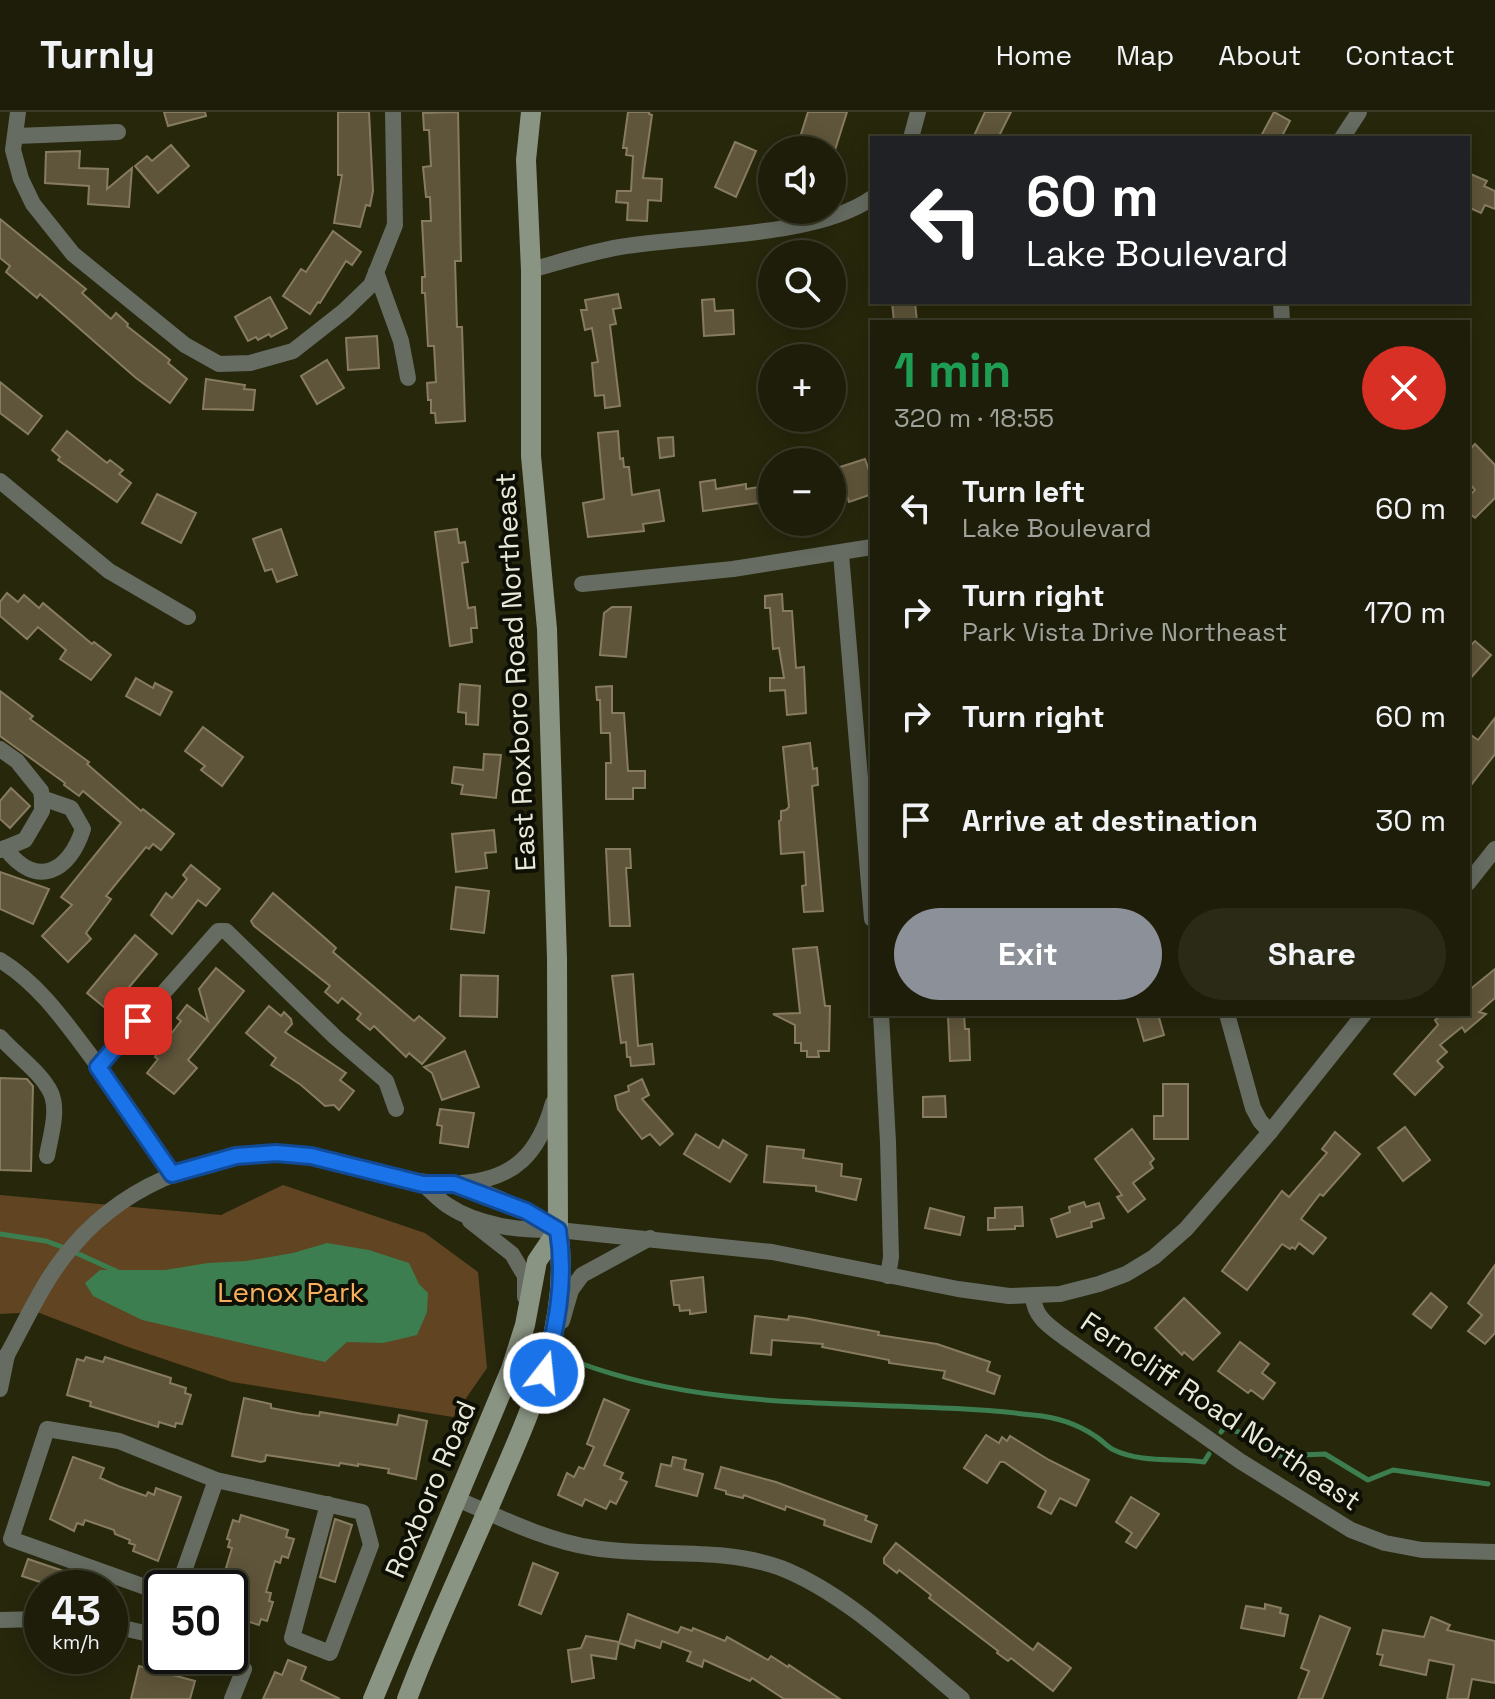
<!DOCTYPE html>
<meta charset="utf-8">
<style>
body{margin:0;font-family:"Space Grotesk",sans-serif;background:#2a2a17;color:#f1f3f6;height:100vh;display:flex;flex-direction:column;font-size:30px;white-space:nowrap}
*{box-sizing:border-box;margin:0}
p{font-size:26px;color:#a0a29c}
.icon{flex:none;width:44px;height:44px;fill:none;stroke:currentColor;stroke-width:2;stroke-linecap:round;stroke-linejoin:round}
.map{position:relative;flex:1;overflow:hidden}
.side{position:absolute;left:870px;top:208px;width:600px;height:696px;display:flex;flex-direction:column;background:#1d1d09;border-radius:0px;box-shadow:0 4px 20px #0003,0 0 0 2px #3b3b2a}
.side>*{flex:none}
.hud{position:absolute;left:870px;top:24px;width:600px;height:168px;border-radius:0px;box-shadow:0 4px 20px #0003,0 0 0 2px #3b3b2a;background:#202124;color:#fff;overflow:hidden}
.controls{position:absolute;left:758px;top:24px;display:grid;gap:16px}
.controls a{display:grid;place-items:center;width:88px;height:88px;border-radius:50%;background:#1d1d09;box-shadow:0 4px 20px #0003,0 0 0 2px #3b3b2a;font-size:40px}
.speed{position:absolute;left:24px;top:1458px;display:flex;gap:16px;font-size:40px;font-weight:700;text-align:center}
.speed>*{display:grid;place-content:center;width:104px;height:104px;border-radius:50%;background:#1d1d09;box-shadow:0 4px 20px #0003,0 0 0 2px #3b3b2a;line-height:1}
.speed small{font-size:20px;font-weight:400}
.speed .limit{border:4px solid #111;border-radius:12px;background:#fff;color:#111}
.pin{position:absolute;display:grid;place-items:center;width:68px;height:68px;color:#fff;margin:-34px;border-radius:16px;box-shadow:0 4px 12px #0006}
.me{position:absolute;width:88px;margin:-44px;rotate:16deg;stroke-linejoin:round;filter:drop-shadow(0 0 6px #0008)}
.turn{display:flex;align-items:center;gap:28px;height:168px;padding:0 24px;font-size:36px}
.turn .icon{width:104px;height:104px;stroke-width:2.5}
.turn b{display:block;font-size:56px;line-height:68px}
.round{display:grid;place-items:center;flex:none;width:84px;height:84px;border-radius:42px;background:#2a2a17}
.headline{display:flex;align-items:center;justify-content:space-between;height:136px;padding:0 24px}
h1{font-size:48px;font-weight:700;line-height:60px;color:#1e9e55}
.primary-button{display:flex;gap:16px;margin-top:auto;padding:16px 24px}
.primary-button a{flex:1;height:92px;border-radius:48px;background:#8c9099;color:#fff;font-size:32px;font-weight:700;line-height:92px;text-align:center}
.primary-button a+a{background:#2a2a17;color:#f1f3f6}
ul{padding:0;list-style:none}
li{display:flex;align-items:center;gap:24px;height:104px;padding:0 24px}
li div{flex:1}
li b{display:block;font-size:30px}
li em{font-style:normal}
header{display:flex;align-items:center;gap:48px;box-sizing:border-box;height:112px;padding:0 40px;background:#1d1d09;border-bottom:2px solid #3b3b2a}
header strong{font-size:38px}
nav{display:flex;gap:44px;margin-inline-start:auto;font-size:28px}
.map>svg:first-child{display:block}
.green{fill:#614421}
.water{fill:#3c7e4f}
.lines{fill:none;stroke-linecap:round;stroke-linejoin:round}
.stream{stroke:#3c7e4f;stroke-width:5}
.building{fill:#5f553a;stroke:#877c60;stroke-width:2}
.minor{stroke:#666c61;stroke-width:16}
.secondary{stroke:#8a9482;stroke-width:20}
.route-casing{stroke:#114b97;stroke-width:20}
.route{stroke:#1a73e8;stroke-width:14}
.labels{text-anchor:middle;stroke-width:8;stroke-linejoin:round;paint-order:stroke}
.street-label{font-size:28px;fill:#e9ead9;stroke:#0f1005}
.park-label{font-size:28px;fill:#f8b05c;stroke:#0f1005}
</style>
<header>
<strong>Turnly</strong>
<nav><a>Home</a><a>Map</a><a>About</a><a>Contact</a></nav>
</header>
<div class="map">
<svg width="1495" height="1587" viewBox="0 0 1495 1587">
<rect width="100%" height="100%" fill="#27270c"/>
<!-- green -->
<path class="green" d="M283,1073L425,1121L478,1160L487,1256L453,1305L232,1270L128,1235L37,1200L0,1202V1083L221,1103Z"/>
<!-- water -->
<path class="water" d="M327,1131L369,1138L409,1151L419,1172L428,1181L427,1200L417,1223L383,1231L347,1230L325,1250L142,1208L93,1184L85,1171L100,1158H165L208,1151L246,1149L293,1141Z"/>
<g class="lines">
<!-- stream -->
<g class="stream">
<path d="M0,1122L46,1129L65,1136"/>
<path d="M74,1140L116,1159"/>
<path d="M577,1250C723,1305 881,1285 1033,1303C1055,1305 1076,1311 1095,1324C1102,1328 1107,1335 1114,1338C1140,1351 1176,1346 1204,1350L1209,1342"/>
<path d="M1221,1320L1224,1316L1254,1324L1271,1337"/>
<path d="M1278,1344L1325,1342L1368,1368L1393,1358L1488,1372"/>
</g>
</g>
<!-- building -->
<g class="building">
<path d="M164,0H205L206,4L168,14Z"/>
<path d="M338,0H369L373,79L370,94L366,93L360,115L334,111L342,63H338Z"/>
<path d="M458,0L461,149H455L457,215H462L465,309L436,311L435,301H431V288H428L427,271L436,270L434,234H428L425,181H422V165H425L422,109H431L430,85H426L423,55L431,54L429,18H424L423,1Z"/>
<path d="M628,0H649V2L652,3L643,66L662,67L661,89L648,88L647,109L627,108L628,91L616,90L617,79H631L633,44L626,43L627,36H623Z"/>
<path d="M808,0H847L835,38H796Z"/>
<path d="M985,0H1011L998,26H973Z"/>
<path d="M1274,0L1290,9L1281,26H1260Z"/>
<path d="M735,30L756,39L736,85L715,75Z"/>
<path d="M171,33L189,54L158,81L135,54L147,44L152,49Z"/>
<path d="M80,39L79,56L108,57L107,77L132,56L129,95L88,92L89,74L45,71L46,40Z"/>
<path d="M1468,61L1487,69L1484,74L1495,79V97L1485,93L1481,101L1468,95Z"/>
<path d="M0,107L86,177L82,181L111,207L116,201L128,212L127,214L170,248L168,251L187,267L170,291L136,266L40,182L37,186L6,160L10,154L0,146Z"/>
<path d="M333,119L361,140L352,153L346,149L320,191L318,190L310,202L283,184L301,157L306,160Z"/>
<path d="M618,182L621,196L613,197L616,212L610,213L620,294L605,296L604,283L595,284L592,251L598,250L592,216L585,218L581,198H587L585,188Z"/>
<path d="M270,185L287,216L271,225L269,222L258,228L256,225L248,229L235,205Z"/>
<path d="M714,187L715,199L733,198L734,222L704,224L702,188Z"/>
<path d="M892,190H915L917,210H894Z"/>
<path d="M377,224L379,256L348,258L346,226Z"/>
<path d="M327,248L344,276L317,292L301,264Z"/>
<path d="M206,267L245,273L244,277L255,278L253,298L203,297Z"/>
<path d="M0,270L42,304L28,322L0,301Z"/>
<path d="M67,319L107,351L110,348L123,358L119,362L131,371L117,390L58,348L60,345L52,338Z"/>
<path d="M618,319L620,347L623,346L624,355H629L632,383L659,378L664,409L643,412L644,419L588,425L583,391L604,387L598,321Z"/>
<path d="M673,325L674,344L660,346L658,326Z"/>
<path d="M1475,332L1495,353V386L1475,406L1468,400V385L1475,378L1468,370V339Z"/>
<path d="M865,347L872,367V382L849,390L837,356Z"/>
<path d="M715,368L716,377L746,372V377L772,373V389L703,399L700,370Z"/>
<path d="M157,382L196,401L181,431L142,411Z"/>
<path d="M281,417L297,463L277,470L272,457L265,459L253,427Z"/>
<path d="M457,417L459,431L465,430L468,450L462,451L468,496L475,495L477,516H471L472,530L450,534L435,420Z"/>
<path d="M7,481L18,490L24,483L39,496L43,491L92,532L94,530L111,543L91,568L60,547L66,538L38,515L27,527L0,504V490Z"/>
<path d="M782,482L783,499H792L796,556L804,555L806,601L787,603L785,578L770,579V566H784L779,536L773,537L770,496H765V484Z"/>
<path d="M612,495H631L626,545L600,543L604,501Z"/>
<path d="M1475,529L1491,543L1468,569V536Z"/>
<path d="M136,566L153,576L155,571L172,580L160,603L126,584Z"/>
<path d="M460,572L480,574L478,613L466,612V601L458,600Z"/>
<path d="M612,574V601H624L628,659H645V676H633V687H606V651H611L610,621H601L600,588H597L596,575Z"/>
<path d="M0,579L33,604L30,607L89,650L87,652L141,699L143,697L174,722L161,738L153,732L149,737L146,735L106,784L111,787L86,821L91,827L68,850L42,824L72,793L61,785L121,711L83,679L79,684L64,673L65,671L0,624Z"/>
<path d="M1495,606V642L1468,677V621L1478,628Z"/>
<path d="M203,615L243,645L222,674L201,658L205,654L185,639Z"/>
<path d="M810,631L813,657L817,656L818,673L812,674L823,799L804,800L802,774L806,773L804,740L781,742L779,709L781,708V699L786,698L789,695L783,635Z"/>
<path d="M484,642L501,643L496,686L461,682L463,673L452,671L454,655L483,658Z"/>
<path d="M11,676L30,694L10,716L0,707V689Z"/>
<path d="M494,718L496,740L485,741L487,756L456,760L452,722Z"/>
<path d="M606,737H630L631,756H626L630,814H610Z"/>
<path d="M191,753L220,777L206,794L198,788L172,822L151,803L166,781L172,786L187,767L183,763Z"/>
<path d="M0,760L49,777L33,812L0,797Z"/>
<path d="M456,775L489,779L484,821L451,817Z"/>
<path d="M273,781L325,826L336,836L333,840L414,909L419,904L445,926L422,952L409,941L406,945L374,914L370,918L357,907L361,902L342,886L338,891L325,880L330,874L254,814L251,809Z"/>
<path d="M135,823L157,842L109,899L87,881Z"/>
<path d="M817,835L825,894H830L829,939H818L819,945H807V939H801V931H795V913L773,902L800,901L793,837Z"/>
<path d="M216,856L244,879L188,948L197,956L174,982L147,961L158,947L155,945L157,940L181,909L177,906L187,893L208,909L199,877Z"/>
<path d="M1495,857V886L1479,900L1486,902L1465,920L1462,915L1440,933L1447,940L1437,949L1443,955L1415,983L1394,962L1438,913L1435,908L1443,902H1468V879Z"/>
<path d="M633,862L638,934L652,932L654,952L631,954L630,945H627L626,930L621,931L612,864Z"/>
<path d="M461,863L498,864L497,905L460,904Z"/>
<path d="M269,894L281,904L284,900L291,907L292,912L285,920L346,961L340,968L354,979L339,998L334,993L325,994L301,973L271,953L276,946L246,921Z"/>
<path d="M1136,902H1158L1164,923L1144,929Z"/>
<path d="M964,903L965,917H969L970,948L950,949L948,904Z"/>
<path d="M465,939L479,975L442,988L432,961L424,955Z"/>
<path d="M0,966L27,967L33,974L31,1059L0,1058Z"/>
<path d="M642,967L649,983L642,987L673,1022L660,1033L650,1022L642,1027L618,997L615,984L629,979L628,974Z"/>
<path d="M1163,972H1188V1027H1154V1004H1163Z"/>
<path d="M945,984L946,1005H923V985Z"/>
<path d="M440,997L474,1001L468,1035L440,1031L442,1014L437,1013Z"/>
<path d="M1405,1015L1430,1048L1403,1069L1378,1036Z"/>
<path d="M1132,1017L1154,1047L1150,1051L1153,1056L1133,1071L1145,1087L1128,1100L1117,1085L1122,1083L1095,1047Z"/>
<path d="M1335,1020L1360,1042L1323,1084L1320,1082L1301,1107L1326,1126L1313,1142L1299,1131L1295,1137L1292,1135L1290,1137L1282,1132L1247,1178L1222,1159L1282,1079L1289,1085L1327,1041L1322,1037Z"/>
<path d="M696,1022L719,1036L723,1028L747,1043L730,1070L684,1042Z"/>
<path d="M767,1034L804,1038L803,1046L842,1052L841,1064L861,1067L856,1088L816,1079V1074L764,1070Z"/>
<path d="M1084,1090L1086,1095L1099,1091L1104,1106L1091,1110L1092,1115L1057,1125L1051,1107L1070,1100L1069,1095Z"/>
<path d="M1022,1095L1023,1114H1015V1117L988,1118V1106H995V1096Z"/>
<path d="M930,1096L964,1105L960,1123L925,1116Z"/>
<path d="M1495,1153V1221L1485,1232L1468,1219L1482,1203L1468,1191Z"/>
<path d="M703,1165L706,1200L690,1202V1198L680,1199L679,1193H674L671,1169Z"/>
<path d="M1431,1181L1447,1195L1431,1216L1413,1202Z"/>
<path d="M1184,1186L1220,1221L1193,1248L1184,1240L1182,1243L1155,1216Z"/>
<path d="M755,1204L788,1208L789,1204L804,1206L879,1220L878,1223L937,1232L990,1250L987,1259L1000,1264L994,1282L943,1266L945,1259L889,1251V1248L822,1235L823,1232L772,1228L771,1243L751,1241Z"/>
<path d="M1240,1230L1269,1252L1262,1261L1275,1271L1263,1287L1251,1278L1248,1281L1218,1259Z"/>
<path d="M86,1245L103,1250L105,1245L171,1266L170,1271L186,1276L185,1281L191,1283L182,1312L176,1311L175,1315L159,1310L158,1315L90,1294L91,1290L67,1283L77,1247L84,1249Z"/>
<path d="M244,1286L271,1292V1296L303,1302L319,1304L320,1300L397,1313L399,1303L427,1309L416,1367L388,1361L389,1357L358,1352V1354L340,1351L339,1354L266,1343L265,1349L261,1350L232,1344Z"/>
<path d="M604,1287L629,1298L604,1353L623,1361L620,1367L627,1370L616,1392L610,1389L606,1397L585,1387L582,1394L558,1383L567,1361L574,1365L579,1355L584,1357L594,1335L587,1332Z"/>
<path d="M986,1323L999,1331L1002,1325L1007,1329L1010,1324L1049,1348L1089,1368L1076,1394L1060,1386L1051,1402L1038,1395L1046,1379L1004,1350H1000L987,1371L964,1356Z"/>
<path d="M73,1345L104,1356L100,1366L118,1374L146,1384L148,1380L154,1383L156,1376L181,1385L158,1449L133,1439L135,1433L129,1431L130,1428L115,1422L114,1418L85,1408L83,1413L77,1411L74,1419L50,1407Z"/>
<path d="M673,1345L686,1348L684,1357L703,1362L697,1384L656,1374L661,1352L671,1354Z"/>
<path d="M721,1355L776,1370L867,1404L865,1408L877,1413L871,1430L824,1413L825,1408L786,1394L785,1398L744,1383L743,1386L726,1382V1379L715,1376Z"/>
<path d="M1131,1385L1159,1402L1136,1436L1126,1430L1132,1421L1116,1410Z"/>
<path d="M241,1403L288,1418L286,1425L294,1427L288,1446L282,1444L280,1451L275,1449L266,1480L271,1481L269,1489L273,1490L267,1509L261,1507L259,1513L230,1504V1476H220L232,1436L228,1435L230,1428L227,1427L233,1408L239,1410Z"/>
<path d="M335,1407L352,1413L335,1470L320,1465Z"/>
<path d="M896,1431L1033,1538L1038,1531L1071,1556L1053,1579L1011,1546L1008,1549L997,1541L998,1539L929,1486L931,1483L899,1458L897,1461L884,1451V1446Z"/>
<path d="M28,1447L78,1464L74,1476H58L22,1464Z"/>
<path d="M533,1451L558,1461L541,1502L519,1493Z"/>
<path d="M1265,1492L1281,1496L1280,1501L1288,1503L1284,1524L1241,1516L1246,1494L1265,1497Z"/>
<path d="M628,1502L678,1521L681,1515L692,1519L693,1516L725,1529L727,1525L768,1548L771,1544L788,1555L789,1553L840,1587H784L752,1566L750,1569L704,1548L702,1555L687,1549L691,1540L662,1529L660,1536L636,1528L634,1536L619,1531Z"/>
<path d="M1320,1504L1350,1516L1322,1587H1298L1309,1559L1301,1556Z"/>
<path d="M1431,1505L1450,1513L1447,1518L1495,1529V1571L1472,1567L1468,1587H1447L1454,1553L1429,1548L1426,1563L1380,1553L1383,1543L1377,1542L1383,1518L1424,1525Z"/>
<path d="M586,1524L619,1530L616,1547L591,1543L594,1566L572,1570L568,1538L581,1536Z"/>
<path d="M288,1548L306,1555L301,1568L340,1587H263L275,1560L282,1563Z"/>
<path d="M139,1554L195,1569L190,1587H131Z"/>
</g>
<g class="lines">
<!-- minor -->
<g class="minor">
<path d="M18,0L13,38L21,67L33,92L73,142L185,233L219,252L250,251L293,239L344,199L371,173L395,113L393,0"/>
<path d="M16,24L118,20"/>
<path d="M911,26L918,0"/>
<path d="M1342,26L1359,0"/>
<path d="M531,158C560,150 590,140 620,135C690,123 815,126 872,86"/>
<path d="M376,160L401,229L408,266"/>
<path d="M1281,190L1282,210"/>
<path d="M0,369L109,459L188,505"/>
<path d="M841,442L872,807"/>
<path d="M582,472L733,457L872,435"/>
<path d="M0,637L17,649L41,679L42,686L71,696L83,717C69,761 36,777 5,736"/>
<path d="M0,738L25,728L42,699V686"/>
<path d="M1468,771L1495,737"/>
<path d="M0,848C40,872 68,914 96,951C122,987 149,1023 172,1062"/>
<path d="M881,902L888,1030L891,1145L888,1164"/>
<path d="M1227,902L1253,996L1260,1009L1270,1020"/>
<path d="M0,925C15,942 42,961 51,981C59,999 50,1026 47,1044"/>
<path d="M98,955L218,819H226L335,925L386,969L396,997"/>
<path d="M462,1071C515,1067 539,1041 553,991"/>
<path d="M423,1072C431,1079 438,1087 447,1093C478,1114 522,1119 558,1118L772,1140L958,1177L1009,1184L1060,1182L1099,1172L1126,1162L1154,1145L1186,1117L1270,1020L1364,902"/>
<path d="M470,1109L512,1142L525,1164V1185"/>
<path d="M1033,1185C1035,1206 1049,1214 1065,1226L1240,1349L1351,1418L1385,1431L1422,1438L1495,1440"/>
<path d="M562,1209L571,1178L582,1163L650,1126"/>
<path d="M0,1250L7,1243C27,1207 45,1165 73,1134C130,1067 222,1034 309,1044C338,1047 368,1058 397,1065C418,1071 431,1070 451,1072C484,1075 530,1101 557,1117"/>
<path d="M0,1277L7,1243"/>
<path d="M457,1387C501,1406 547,1429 594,1436C656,1446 720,1434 781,1456C847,1482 907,1542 962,1587"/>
<path d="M178,1476L216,1368"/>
<path d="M162,1481L11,1427L47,1317L119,1329L216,1368L362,1400L371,1433L330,1541L292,1526L328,1392"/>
<path d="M0,1508L42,1507"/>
<path d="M110,1513L162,1525"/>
<path d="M212,1544L244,1557L232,1587"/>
</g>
<!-- secondary -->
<g class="secondary">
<path d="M373,1587L511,1257L525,1213L537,1149L558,1118"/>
<path d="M407,1587C434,1515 468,1445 498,1374C533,1293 572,1208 558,1118L557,847L547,517L531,344V158L526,48L531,0"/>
</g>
</g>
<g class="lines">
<defs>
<path id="route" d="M138,909L98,955L172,1062L236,1044L276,1041L311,1044L423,1072H454L526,1099L558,1118C566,1168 557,1213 544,1261"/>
</defs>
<!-- route casing -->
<use href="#route" class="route-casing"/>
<!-- route -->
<use href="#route" class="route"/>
</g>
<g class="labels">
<!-- street labels -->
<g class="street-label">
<text transform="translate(515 560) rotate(-93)" y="10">East Roxboro Road Northeast</text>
<text transform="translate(1221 1299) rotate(34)" y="10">Ferncliff Road Northeast</text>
<text transform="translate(430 1377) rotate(-67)" y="10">Roxboro Road</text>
</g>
<!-- park labels -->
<g class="park-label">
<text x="291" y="1190">Lenox Park</text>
</g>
</g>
</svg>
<div class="controls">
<a><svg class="icon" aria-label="sound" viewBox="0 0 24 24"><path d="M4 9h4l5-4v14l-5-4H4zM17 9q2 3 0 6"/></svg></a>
<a><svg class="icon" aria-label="search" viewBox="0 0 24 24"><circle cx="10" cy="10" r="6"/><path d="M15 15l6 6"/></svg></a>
<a>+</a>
<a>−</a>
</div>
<div class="speed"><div>43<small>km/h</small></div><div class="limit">50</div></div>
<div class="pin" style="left:138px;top:909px;background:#d93025"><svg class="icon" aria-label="arrive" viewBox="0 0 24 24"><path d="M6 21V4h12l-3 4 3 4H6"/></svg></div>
<svg class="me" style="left:544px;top:1261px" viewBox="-20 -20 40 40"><circle r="17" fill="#1a73e8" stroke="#fff" stroke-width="3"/><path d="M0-11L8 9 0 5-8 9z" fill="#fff"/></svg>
<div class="hud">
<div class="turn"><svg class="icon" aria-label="left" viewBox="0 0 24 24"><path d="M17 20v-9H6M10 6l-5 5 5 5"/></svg><div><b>60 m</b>Lake Boulevard</div></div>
</div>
<section class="side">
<div class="headline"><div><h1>1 min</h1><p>320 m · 18:55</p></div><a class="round" style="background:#d93025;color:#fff"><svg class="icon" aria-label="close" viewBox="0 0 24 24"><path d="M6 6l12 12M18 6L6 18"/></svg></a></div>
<ul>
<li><svg class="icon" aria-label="left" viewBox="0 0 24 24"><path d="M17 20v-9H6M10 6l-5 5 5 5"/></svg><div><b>Turn left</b><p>Lake Boulevard</p></div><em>60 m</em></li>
<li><svg class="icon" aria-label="right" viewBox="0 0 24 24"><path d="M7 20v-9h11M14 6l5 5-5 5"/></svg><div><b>Turn right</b><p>Park Vista Drive Northeast</p></div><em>170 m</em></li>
<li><svg class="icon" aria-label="right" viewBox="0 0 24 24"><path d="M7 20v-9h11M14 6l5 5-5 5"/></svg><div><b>Turn right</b></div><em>60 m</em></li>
<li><svg class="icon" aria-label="arrive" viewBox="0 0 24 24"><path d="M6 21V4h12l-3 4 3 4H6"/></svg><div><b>Arrive at destination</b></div><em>30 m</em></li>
</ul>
<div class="primary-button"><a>Exit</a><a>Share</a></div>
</section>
</div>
